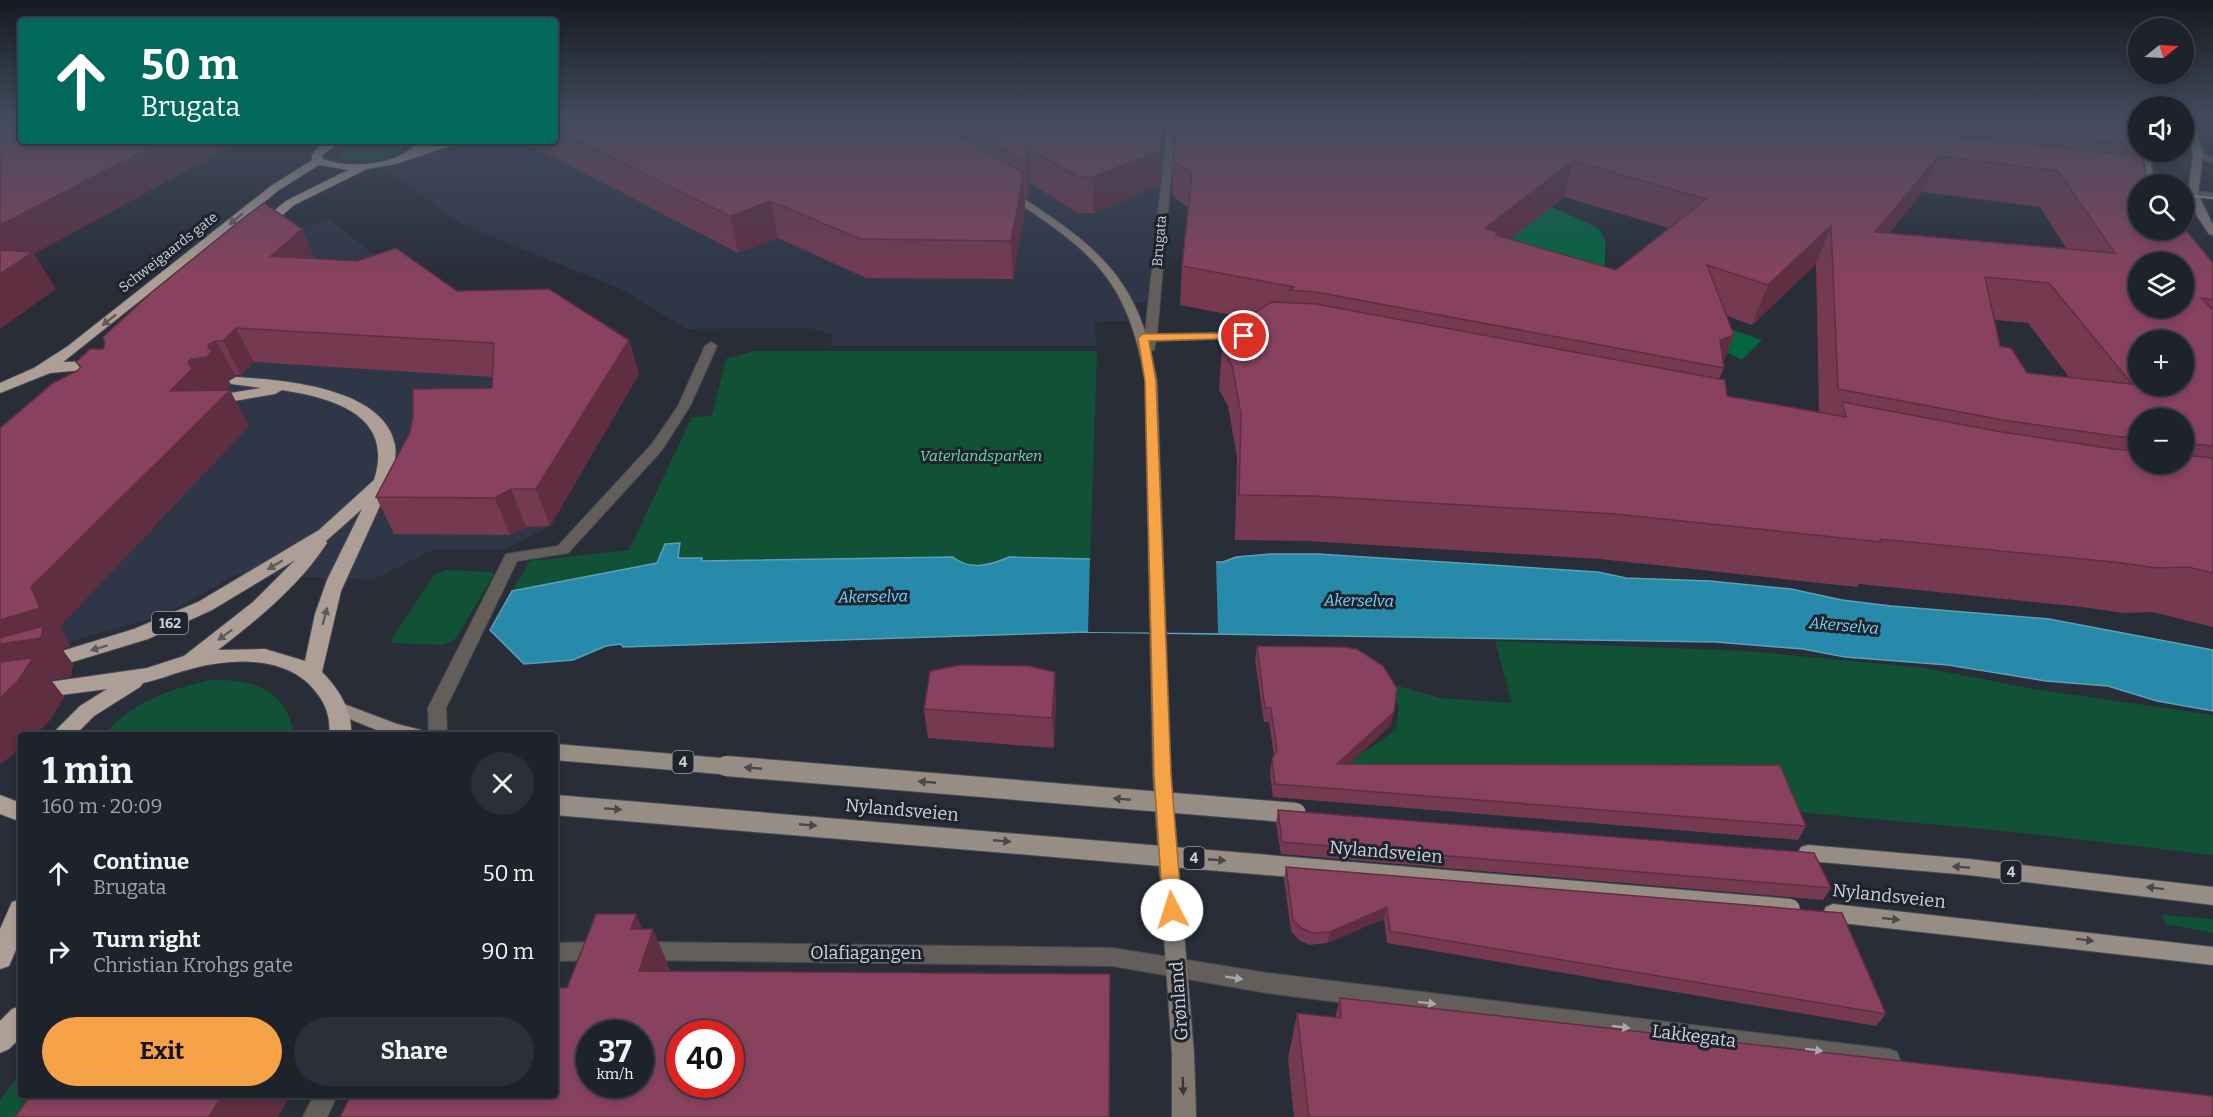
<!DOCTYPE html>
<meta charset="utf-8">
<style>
body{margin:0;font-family:Bitter,serif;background:#2b2f36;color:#f1f3f6;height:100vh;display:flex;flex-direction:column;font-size:22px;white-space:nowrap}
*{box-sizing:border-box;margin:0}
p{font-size:20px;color:#a1a4a8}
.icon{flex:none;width:33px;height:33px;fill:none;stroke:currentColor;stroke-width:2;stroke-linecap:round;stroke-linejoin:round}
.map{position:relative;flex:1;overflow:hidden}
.sheet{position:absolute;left:18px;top:732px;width:540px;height:366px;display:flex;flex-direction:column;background:#1e222a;border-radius:6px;box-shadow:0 3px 9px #0003,0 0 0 2px #3c3f47}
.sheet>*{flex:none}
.hud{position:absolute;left:18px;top:18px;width:540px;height:126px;border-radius:6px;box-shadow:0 3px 9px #0003,0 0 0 2px #3c3f47;background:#00695c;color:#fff;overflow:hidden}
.needle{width:39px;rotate:72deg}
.fabs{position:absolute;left:2128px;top:18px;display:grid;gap:12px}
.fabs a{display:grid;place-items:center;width:66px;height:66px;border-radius:50%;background:#1e222a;box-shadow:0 3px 9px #0003,0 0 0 2px #3c3f47;font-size:30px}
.speed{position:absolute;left:576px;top:1020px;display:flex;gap:12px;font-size:30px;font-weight:700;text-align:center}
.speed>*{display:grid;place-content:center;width:78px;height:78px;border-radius:50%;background:#1e222a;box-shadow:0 3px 9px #0003,0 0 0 2px #3c3f47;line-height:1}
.speed small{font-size:15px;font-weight:400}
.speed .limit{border:9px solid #d22;background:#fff;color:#111}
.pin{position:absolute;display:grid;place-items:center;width:51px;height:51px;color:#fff;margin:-26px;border:3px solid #fff;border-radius:50%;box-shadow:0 2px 6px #0007}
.me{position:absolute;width:66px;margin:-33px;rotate:355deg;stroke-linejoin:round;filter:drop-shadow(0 0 4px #0008)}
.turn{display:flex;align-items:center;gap:21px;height:126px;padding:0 24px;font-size:27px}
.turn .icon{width:78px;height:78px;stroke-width:2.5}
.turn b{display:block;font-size:42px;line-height:51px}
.round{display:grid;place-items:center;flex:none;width:63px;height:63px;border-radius:32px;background:#2b2f36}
.overview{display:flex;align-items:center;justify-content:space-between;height:102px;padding:0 24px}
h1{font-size:36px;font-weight:700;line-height:45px}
.primary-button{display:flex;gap:12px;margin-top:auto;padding:12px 24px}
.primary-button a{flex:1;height:69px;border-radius:36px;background:#f6a246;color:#111;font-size:24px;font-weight:700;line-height:69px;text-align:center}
.primary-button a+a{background:#2b2f36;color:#f1f3f6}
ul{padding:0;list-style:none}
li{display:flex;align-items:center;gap:18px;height:78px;padding:0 24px}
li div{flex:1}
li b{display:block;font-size:22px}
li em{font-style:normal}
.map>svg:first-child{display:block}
.built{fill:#2e3647}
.green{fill:#115236}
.forest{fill:#036540}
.water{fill:#288aab;stroke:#5aa0b9;stroke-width:1.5}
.pier{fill:#282d38}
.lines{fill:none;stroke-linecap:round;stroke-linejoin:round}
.street-casing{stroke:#464b55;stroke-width:2}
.secondary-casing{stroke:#464b55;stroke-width:2}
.primary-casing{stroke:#464b55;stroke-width:2}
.highway-casing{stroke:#464b55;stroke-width:2}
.street{fill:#635e59;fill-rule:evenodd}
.secondary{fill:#817872;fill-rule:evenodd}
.primary{fill:#988d84;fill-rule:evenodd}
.highway{fill:#ad9f95;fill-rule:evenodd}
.tram{stroke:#9ca0a8;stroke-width:1.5}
.primary-bridge-far1-casing{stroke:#464b55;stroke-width:18;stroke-linecap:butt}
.primary-bridge-casing{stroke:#464b55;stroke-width:22;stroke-linecap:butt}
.primary-bridge-far1{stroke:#988d84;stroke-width:16}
.primary-bridge{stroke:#988d84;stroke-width:20}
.wall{fill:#753950;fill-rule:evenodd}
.shaded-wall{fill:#5f2e41}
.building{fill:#88425d;stroke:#5f2e41;stroke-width:1.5;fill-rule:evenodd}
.oneway{fill:#5e5b5c}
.oneway2{fill:#49484c}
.oneway3{fill:#a9a9ac}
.oneway4{fill:#37383f}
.route{fill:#f6a246;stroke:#a0692e;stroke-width:1.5}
.labels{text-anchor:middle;stroke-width:6;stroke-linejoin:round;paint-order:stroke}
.far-street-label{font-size:14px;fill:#ced2d9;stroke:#1e232e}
.shield{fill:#1e232e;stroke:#999ea6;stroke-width:1.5}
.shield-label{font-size:14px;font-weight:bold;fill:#ced2d9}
.park-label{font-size:15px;font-style:italic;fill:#6bdaa3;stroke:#1e232e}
.water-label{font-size:16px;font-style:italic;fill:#76d6fb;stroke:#1e232e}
.near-street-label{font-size:18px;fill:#ced2d9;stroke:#1e232e}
</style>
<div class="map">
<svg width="2213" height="1117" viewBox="0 0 2213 1117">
<rect width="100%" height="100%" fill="#282d38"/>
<!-- built -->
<g class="built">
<path d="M569,120H1172L1154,282L1163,300L1131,304L1139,321L1095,322L1096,346H831L833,335L810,328L687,329L623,290L463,225L378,165L459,141H555Z"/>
<path d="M328,219L409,281L560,322L639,374L550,526L504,550L434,549L372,580L237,574L177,608L146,620L61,644L0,488L279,234Z"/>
</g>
<!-- green -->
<g class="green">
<path d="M363,141H402L405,143C401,161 354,165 340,156C342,146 354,143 363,141Z"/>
<path d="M755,351H1097L1090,560C1065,559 1036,555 1011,557C990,559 975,575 953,557L702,561V558H677L680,543L657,563L512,591L530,561L629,550L692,417L712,416L726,359Z"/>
<path d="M446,570L493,572V576L456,638L449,643L442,645L392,643L391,640L435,574Z"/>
<path d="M1495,641L1746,651L1925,668L2034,689L2213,715V855L2005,831L1341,770C1359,753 1377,745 1396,729L1399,706L1384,682L1440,698L1512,703Z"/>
<path d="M212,680C253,679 287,690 294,735H104C131,702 172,688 212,680Z"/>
<path d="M2161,915L2213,919V933L2166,924Z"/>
<path d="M21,1073V1095H113L98,1117H0V1100Z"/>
</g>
<!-- forest -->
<path class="forest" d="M1548,205L1598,228L1605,239V273L1701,319L1762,340L1742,360L1467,226Z"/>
<!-- water -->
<path class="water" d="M680,543L678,558H702V561L953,557C970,571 991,565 1009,557L1223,562L1236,557L1271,554H1318L1598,572L1626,578L1710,581L1791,589L1842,600L1891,606L2049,619L2213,650V711L2157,701L2108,686L2046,681L1948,665L1845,657L1803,649L1716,642L1088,632L623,647L621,644L606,646L573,660L524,664L490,630L512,591L657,563L665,544Z"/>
<!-- pier -->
<path class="pier" d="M1090,557L1216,559L1218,633L1088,632Z"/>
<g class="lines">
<defs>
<g id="street">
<path d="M1168,120H1176L1157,334L1245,332L1249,334V338L1156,341L1154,350L1150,351L1144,347L1145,341L1137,338L1145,334Z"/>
<path d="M2198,152L2213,157V163L2195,157V153Z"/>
<path d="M2184,190L2213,193V199L2184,196Z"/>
<path d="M711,342L717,346L690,406L662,450L568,553L517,561L446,708L447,735H429L428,708L506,554L558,546L652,444L678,406L705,346Z"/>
<path d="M600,942L607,944L610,951L607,958L600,960L555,961V943Z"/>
<path d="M642,942L1113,948L1267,973L1889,1049L1897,1052L1900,1060L1897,1068L1889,1071L1267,993L1113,966L642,960L635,958L632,951L635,944Z"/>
<path d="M314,1095H337L327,1117H303Z"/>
</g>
<g id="secondary">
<path d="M2185,120H2193L2203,155L2198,194L2213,225V235L2209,234L2197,216L2188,194L2193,155Z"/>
<path d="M2141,152H2149L2155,184H2146Z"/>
<path d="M1006,191H1012C1098,247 1139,276 1157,381L1171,775L1194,1054L1196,1117H1172V1054L1153,775L1145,381C1128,277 1090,250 1006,195Z"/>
</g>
<g id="primary">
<path d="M336,701L397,724L421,730L424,735H389L330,711L327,707L330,703Z"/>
<path d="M1808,845L1969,859L2213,887V905L1969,875L1808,861L1801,859L1798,853L1801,847Z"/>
<path d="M1833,904L2213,947V965L1833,922L1826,919L1823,913L1826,907Z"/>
</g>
<g id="highway">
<path d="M329,141H342L322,155L323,159C350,169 400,166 418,141H428L424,147L447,141H464L396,164L367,169L294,205L263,232H255V226L286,201L348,170L319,165L279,190L63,362L101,361L106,362L108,365L106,368L50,373L0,393V383L34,368L68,346L271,186L312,160V155L319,146Z"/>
<path d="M236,377C282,380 384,387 395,445C397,458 393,474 389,486L341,591L322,672C338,688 353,711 351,735H329C331,719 326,704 316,692C287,654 229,658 187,670C172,674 158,680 143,683L140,687L94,716L75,735H51L80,706L107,689L0,703V689L147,668L184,656L253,602L295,560L212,610L148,639L0,684V670L134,629L198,602L319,530L374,480C395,415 333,398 282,390L275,394L217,404L212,402L209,399L212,396L261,388L231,384L229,381ZM362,509L327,580L315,614L305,661L265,649L218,650C258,619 299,586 327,543L326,541Z"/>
<path d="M0,795L21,803V822L0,814Z"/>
<path d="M21,899V938L9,966L0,969V929L12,902Z"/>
<path d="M21,1006V1037L9,1049L0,1053V1021L12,1009Z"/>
</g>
</defs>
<!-- street casing -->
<use href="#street" class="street-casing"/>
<!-- secondary casing -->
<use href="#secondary" class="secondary-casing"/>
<!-- primary casing -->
<use href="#primary" class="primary-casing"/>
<!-- highway casing -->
<use href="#highway" class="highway-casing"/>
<!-- street -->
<use href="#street" class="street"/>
<!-- secondary -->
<use href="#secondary" class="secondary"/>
<!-- primary -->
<use href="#primary" class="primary"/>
<!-- highway -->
<use href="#highway" class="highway"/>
<!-- tram -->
<path class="tram" d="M2184,195L2213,198"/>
<defs>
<path id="primary-bridge-far1" d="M555,752L744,768"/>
<g id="primary-bridge">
<path d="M726,766L1296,813"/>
<path d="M555,805L1790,909"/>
</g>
</defs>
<!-- primary-bridge-far1 casing -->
<use href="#primary-bridge-far1" class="primary-bridge-far1-casing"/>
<!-- primary-bridge casing -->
<use href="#primary-bridge" class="primary-bridge-casing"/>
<!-- primary-bridge-far1 -->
<use href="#primary-bridge-far1" class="primary-bridge-far1"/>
<!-- primary-bridge -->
<use href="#primary-bridge" class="primary-bridge"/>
</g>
<!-- wall -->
<g class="wall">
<path d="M555,120H1167H1166L1159,186L1094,213H1078L1030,183L1027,198L1025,197V209L1013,279L866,278L778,238L738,253L523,141H555Z"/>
<path d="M1177,120H2137L2139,130V151L2136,156L2147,183L2213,263V627L2153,612L2123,613L2082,607L1859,584L1857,587L1600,559L1307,541L1235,540L1237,457L1228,406L1219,390L1222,348L1247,318L1180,305L1182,266L1188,208L1172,195L1173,160ZM1923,192L2040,207L2066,248L1889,233ZM1564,197L1669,228L1616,270L1511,239ZM1816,264L1819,412L1727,396L1719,379L1724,368L1723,363L1734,335L1727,316L1752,325ZM1995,320L2028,323L2069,377L2027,373L2000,346ZM2139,418H2184V464H2139Z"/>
<path d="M315,259L457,291L629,340L639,374L550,526L526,527L510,535L394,534L376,497L492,388V377L254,362L241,375H235L228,379V381L230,386L226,390L249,426L60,626L70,646L62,649L73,664L71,677L51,680L64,697L50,720L21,735V748L0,764L77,371L80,368L76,362L103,349Z"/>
<path d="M1257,646L1391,725L1349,764L1806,826L1798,840L1273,797L1270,773L1272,759L1274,756L1269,722H1264L1255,660Z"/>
<path d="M1056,701L1054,748L928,738L924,709Z"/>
<path d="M1278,810L1831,888L1823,900L1281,854L1276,823Z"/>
<path d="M1286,867L1886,1014L1876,1026L1387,943L1384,919L1327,943L1309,945L1299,940L1291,931L1284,879Z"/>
<path d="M1340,998L2213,1117H1294L1288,1059L1297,1013L1335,1018Z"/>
</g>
<!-- shaded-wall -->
<g class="shaded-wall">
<path d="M1163,120H1167H1166L1159,186L1094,213L1093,177Z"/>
<path d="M163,141H241L34,254L56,289L0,329V225Z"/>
<path d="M1028,148L1030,183L1027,198L1026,163Z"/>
<path d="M1939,156L1923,192L1858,270L1875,232Z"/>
<path d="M1573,161L1564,197L1495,251L1485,228Z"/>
<path d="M1024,173L1025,209L1013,279L1011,241Z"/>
<path d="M771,201L778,238L738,253L730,216Z"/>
<path d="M1831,226L1816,264L1752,325L1768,285Z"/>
<path d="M302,229L316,261L271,256Z"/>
<path d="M236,328L254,362L241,375L223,341Z"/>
<path d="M1734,335L1721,367L1720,340Z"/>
<path d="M629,340L639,374L550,526L536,489Z"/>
<path d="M216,341L235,375L228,379V381L230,386L225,392L170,391L188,362L208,348L209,344Z"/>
<path d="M230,390L249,426L60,626L70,646L62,649L73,664L71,677L51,680L64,697L50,720L35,735H21V748L0,764V620L31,587Z"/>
<path d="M511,489L526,527L510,535L495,498Z"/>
<path d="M1055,672L1056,701L1054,748L1052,718Z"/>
<path d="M1394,712L1391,725L1334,778L1337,764Z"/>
<path d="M1387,907L1384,919L1327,943L1330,932Z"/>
<path d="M636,914L648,943L653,929L675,981L639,971L631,929Z"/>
<path d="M222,1095H290L278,1117H209Z"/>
</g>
<!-- building -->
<g class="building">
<path d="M0,120H21V141H163L0,225Z"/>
<path d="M555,120H931L1024,173L1011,241L860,239L771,201L730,216L555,129Z"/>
<path d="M953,120H1163L1160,151L1093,177H1078L1028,148L1026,163Z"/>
<path d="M1177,120H1861L1934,133L2143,157L2147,183L2149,184H2139V230H2184V228L2213,263V300L2201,298L2213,310V446L2184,443V418H2139V439L2114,436L2003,420L1838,389L1831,226L1768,285L1707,265L1734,335L1720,340L1724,368L1316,292L1289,290L1294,287L1182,266L1192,174L1173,160ZM1939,156L2058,171L2115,253L1875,232ZM1573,161L1706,199L1616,270L1496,235L1500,233L1485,228ZM2139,262H2184V308H2139ZM1985,277L2049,283L2132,384L2027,373L2011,348L2000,346ZM2139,340H2184V386H2139Z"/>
<path d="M1915,120H2137L2139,130V146L1934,123Z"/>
<path d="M264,203L302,229L271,256L357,261L396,248L457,291L549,289L629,340L536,489H511L495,498L376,497L410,432L413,417V389L492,388L494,343L236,328L223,341H216L209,344L208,348L212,351L206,357L192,359L188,362L192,369L170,391L230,390L31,587L40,608L0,620V428L53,383L77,371L81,367L76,362L90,349H103L105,344L103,337L152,292L241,220Z"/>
<path d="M0,250L33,252L0,274Z"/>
<path d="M1271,302L1316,304L1725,380L1727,396L1846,417L1842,402L2002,432L2114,449L2139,451V464H2184V455L2213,458V573L2188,567L2157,568L2114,562L1880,539L1881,542L1615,514L1313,496L1239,495L1241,414L1232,365L1222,348L1223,339L1230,329Z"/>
<path d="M43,626L41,638L0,644V638Z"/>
<path d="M1257,646L1345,647L1357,649L1383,666L1397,688L1394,712L1337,764L1780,765L1806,826L1275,784L1272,759L1277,750L1271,708H1265Z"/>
<path d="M33,658L18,681L0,698V662Z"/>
<path d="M960,665L1029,666L1055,672L1052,718L924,709L930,671Z"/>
<path d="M1278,810L1814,853L1831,888L1282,842Z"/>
<path d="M1286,867L1842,913L1886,1014L1390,931L1387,907L1330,932L1312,933L1301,928L1293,920Z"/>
<path d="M596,914H636L631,929H653L639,971L1110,974L1109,1117H340L351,1095H555V987L567,988ZM590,1034H640V1084H590ZM680,1034H730V1084H680Z"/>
<path d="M1340,998L2213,1096V1117H1309L1297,1013L1341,1018Z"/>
<path d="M31,1095H222L209,1117H15Z"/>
</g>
<!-- one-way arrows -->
<defs><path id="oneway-solid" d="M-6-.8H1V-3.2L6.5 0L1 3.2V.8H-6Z" transform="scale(1.5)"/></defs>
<g class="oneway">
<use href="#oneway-solid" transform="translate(236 219) rotate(141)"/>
<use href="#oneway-solid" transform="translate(109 320) rotate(142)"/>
<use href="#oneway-solid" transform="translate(275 565) rotate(149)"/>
<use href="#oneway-solid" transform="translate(325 616) rotate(-75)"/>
<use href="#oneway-solid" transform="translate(225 635) rotate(143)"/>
<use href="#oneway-solid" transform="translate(99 648) rotate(163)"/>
</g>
<g class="oneway2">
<use href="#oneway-solid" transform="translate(753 768) rotate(-175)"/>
<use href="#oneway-solid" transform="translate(927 782) rotate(-175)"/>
<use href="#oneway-solid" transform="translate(1122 799) rotate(-175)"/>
<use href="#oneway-solid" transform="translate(613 809) rotate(4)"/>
<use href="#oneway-solid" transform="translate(808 825) rotate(5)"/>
<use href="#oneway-solid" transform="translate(1002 841) rotate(5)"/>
<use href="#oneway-solid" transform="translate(1217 860) rotate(5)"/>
<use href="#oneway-solid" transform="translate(1961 867) rotate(-175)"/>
<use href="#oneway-solid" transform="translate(2155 888) rotate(-173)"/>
<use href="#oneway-solid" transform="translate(1891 919) rotate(6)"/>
<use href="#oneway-solid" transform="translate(2085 940) rotate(7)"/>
</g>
<g class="oneway3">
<use href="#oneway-solid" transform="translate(1234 978) rotate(9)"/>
<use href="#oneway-solid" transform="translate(1427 1003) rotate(7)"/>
<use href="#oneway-solid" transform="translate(1621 1027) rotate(7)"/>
<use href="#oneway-solid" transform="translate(1814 1050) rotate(7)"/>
</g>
<use class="oneway4" href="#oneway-solid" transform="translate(1183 1086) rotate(88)"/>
<!-- sky -->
<linearGradient id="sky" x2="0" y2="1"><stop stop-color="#16191f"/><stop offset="0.43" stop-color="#424c5e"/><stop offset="1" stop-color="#424c5e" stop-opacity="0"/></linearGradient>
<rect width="2213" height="276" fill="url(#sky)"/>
<!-- route -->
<path class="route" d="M1244,333L1247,334V338L1149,341L1156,381L1171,775L1182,910L1179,916L1172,918L1166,916L1163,910L1154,775L1145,381L1138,338L1143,334Z"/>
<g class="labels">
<!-- far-street labels -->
<g class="far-street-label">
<text transform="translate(1159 241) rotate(-85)" y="5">Brugata</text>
<text transform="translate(168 252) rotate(-38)" y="5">Schweigaards gate</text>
</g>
<!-- shield labels -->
<g class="shield">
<rect x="152" y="612" width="36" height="22" rx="4.5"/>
<rect x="672.5" y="751" width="21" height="22" rx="4.5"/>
<rect x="1183.5" y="847" width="21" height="22" rx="4.5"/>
<rect x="2000.5" y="861" width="21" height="22" rx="4.5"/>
</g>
<g class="shield-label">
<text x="170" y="628">162</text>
<text x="683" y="767">4</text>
<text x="1194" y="863">4</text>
<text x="2011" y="877">4</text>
</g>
<!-- park labels -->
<g class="park-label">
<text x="981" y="461">Vaterlandsparken</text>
</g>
<!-- water labels -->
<g class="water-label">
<text transform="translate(873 596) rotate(-1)" y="6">Akerselva</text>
<text transform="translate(1359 600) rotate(1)" y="6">Akerselva</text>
<text transform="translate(1844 625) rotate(5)" y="6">Akerselva</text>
</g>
<!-- near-street labels -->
<g class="near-street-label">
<text transform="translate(902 810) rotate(5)" y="6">Nylandsveien</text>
<text transform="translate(1386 852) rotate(5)" y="6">Nylandsveien</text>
<text transform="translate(1889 896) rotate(6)" y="6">Nylandsveien</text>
<text x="866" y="959">Olafiagangen</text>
<text transform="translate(1179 1001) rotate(-94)" y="6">Grønland</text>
<text transform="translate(1694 1036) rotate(7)" y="6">Lakkegata</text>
</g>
</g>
</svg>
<div class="fabs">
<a><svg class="needle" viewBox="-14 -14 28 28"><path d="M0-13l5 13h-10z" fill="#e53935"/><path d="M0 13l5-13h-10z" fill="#a1a4a8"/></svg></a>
<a><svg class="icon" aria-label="sound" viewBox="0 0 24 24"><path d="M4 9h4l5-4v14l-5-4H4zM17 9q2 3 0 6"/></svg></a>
<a><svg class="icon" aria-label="search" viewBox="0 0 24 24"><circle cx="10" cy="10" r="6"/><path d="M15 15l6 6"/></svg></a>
<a><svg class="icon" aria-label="layers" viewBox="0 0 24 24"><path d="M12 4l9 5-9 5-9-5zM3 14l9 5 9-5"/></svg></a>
<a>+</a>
<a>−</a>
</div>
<div class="speed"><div>37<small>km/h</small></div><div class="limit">40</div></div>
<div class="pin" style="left:1244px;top:336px;background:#d93025"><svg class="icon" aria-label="arrive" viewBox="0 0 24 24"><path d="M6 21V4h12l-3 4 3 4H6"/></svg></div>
<svg class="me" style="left:1172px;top:910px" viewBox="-20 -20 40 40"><circle r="19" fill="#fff"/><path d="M0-13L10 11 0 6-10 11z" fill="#f6a246"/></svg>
<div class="hud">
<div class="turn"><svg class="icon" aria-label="ahead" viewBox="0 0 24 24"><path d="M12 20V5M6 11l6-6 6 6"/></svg><div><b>50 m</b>Brugata</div></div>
</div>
<section class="sheet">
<div class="overview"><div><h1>1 min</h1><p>160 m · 20:09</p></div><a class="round"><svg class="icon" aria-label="close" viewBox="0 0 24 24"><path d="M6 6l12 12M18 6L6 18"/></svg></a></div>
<ul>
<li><svg class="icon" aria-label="ahead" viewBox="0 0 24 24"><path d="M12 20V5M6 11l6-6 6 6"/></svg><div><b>Continue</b><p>Brugata</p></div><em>50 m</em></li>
<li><svg class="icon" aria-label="right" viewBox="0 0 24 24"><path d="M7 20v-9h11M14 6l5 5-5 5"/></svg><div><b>Turn right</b><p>Christian Krohgs gate</p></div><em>90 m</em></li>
</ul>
<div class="primary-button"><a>Exit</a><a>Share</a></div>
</section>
</div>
